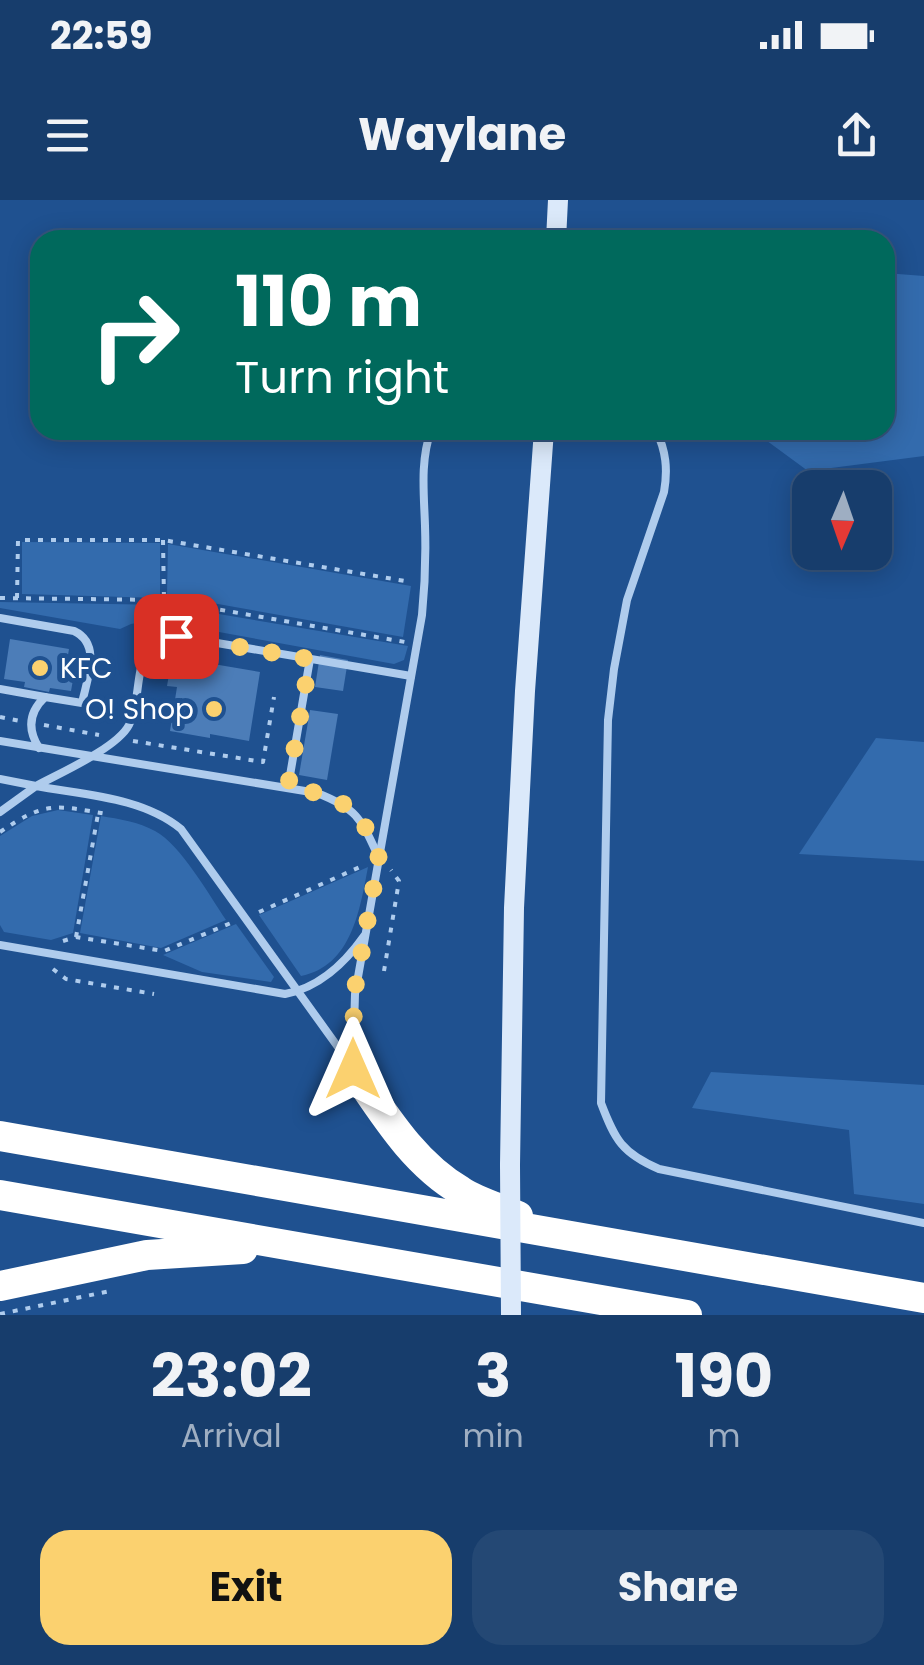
<!DOCTYPE html>
<style>
body{margin:0;font-family:Poppins,sans-serif;background:#244874;color:#f1f3f6;height:100vh;display:flex;flex-direction:column;font-size:38px;white-space:nowrap}
*{box-sizing:border-box;margin:0}
p{font-size:32px;color:#9eaec2}
.icon{flex:none;width:55px;height:55px;fill:none;stroke:currentColor;stroke-width:2;stroke-linecap:round;stroke-linejoin:round}
.map{position:relative;height:1115px;overflow:hidden}
.side{display:flex;flex-direction:column;background:#173d6c;flex:1}
.side>*{flex:none}
.banner{position:absolute;left:30px;top:30px;width:865px;height:210px;border-radius:30px;box-shadow:0 5px 25px #0003,0 0 0 2px #36567f;background:#00695c;color:#fff;overflow:hidden}
.needle{width:65px;rotate:182deg}
.fabs{position:absolute;left:792px;top:270px;display:grid;gap:20px}
.fabs a{display:grid;place-items:center;width:100px;height:100px;border-radius:20px;background:#173d6c;box-shadow:0 5px 25px #0003,0 0 0 2px #36567f;font-size:50px}
.pin{position:absolute;display:grid;place-items:center;width:85px;height:85px;color:#fff;margin:-42px;border-radius:20px;box-shadow:0 5px 15px #0006}
.me{position:absolute;width:110px;margin:-55px;rotate:0deg;stroke-linejoin:round;filter:drop-shadow(0 0 8px #0008)}
.turn{display:flex;align-items:center;gap:35px;height:210px;padding:0 40px;font-size:45px}
.turn .icon{width:130px;height:130px;stroke-width:2.5}
.turn b{display:block;font-size:70px;line-height:85px}
.eta{display:flex;justify-content:space-evenly;align-items:center;height:170px;text-align:center}
.eta b{font-size:60px;font-weight:700;line-height:70px}
.action{display:flex;gap:20px;margin-top:auto;padding:20px 40px}
.action a{flex:1;height:115px;border-radius:30px;background:#fbd16f;color:#111;font-size:40px;font-weight:700;line-height:115px;text-align:center}
.action a+a{background:#244874;color:#f1f3f6}
.status{display:flex;justify-content:space-between;align-items:center;height:70px;padding:0 50px;background:#173d6c;direction:ltr}
.status svg{height:28px;fill:currentColor}
header{display:flex;justify-content:space-between;align-items:center;height:130px;padding:0 40px;background:#173d6c;font-size:45px;font-weight:700}
.map>svg:first-child{display:block}
.green{fill:#336bad}
.building{fill:#4c7db8}
.lines{fill:none;stroke-linecap:round;stroke-linejoin:round}
.path{stroke:#afcced;stroke-width:4;stroke-dasharray:5 8;stroke-linecap:butt}
.lane{stroke:#afcced;stroke-width:8}
.secondary{stroke:#dbe9fa;stroke-width:20}
.highway{stroke:#fff;stroke-width:30}
.secondary-bridge{stroke:#dbe9fa;stroke-width:20}
.route{stroke:#fbd16f;stroke-width:18;stroke-dasharray:0 32.4}
.poi-dot{fill:#fbd16f;stroke:#1f5190;stroke-width:4}
.labels{text-anchor:middle;stroke-width:10;stroke-linejoin:round;paint-order:stroke}
.poi-label{font-size:28px;fill:#fff;stroke:#1f5190;text-anchor:start}
</style>
<div class="status"><b>22:59</b><svg viewBox="0 0 49 12"><path d="M0 12V9h3v3zM5 12V6h3v6zM10 12V3h3v9zM15 12V0h3v12zM26 1h20v11H26zM47 4h2v5h-2z"/></svg></div>
<header><svg class="icon" aria-label="menu" viewBox="0 0 24 24"><path d="M4 6h16M4 12h16M4 18h16"/></svg>Waylane<svg class="icon" aria-label="share" viewBox="0 0 24 24"><path d="M12 15V3M7 8l5-5 5 5M5 13v7h14v-7"/></svg></header>
<div class="map">
<svg width="924" height="1115" viewBox="0 0 924 1115">
<rect width="100%" height="100%" fill="#1f5190"/>
<!-- green -->
<g class="green">
<path d="M885,73L924,76V256L808,271L752,230H885Z"/>
<path d="M22,342L160,343V398L22,394Z"/>
<path d="M168,344L411,386L403,437L167,395Z"/>
<path d="M0,402L165,405L408,446L404,460L394,464L153,420L131,424L120,429L0,408Z"/>
<path d="M876,538L924,542V661L799,654Z"/>
<path d="M58,610L93,615L73,733L51,740L4,732L0,725V636L32,616Z"/>
<path d="M101,616C119,619 139,622 155,631C181,645 209,695 226,720L161,748L80,733Z"/>
<path d="M368,667C360,709 352,766 301,776L259,715Z"/>
<path d="M236,724L274,777L271,782L202,772L163,755Z"/>
<path d="M711,872L924,885V1004L854,994L849,930L692,908Z"/>
</g>
<!-- building -->
<g class="building">
<path d="M10,439L69,449L68,455L77,457L71,491L50,488L49,492L24,487L25,482L4,479Z"/>
<path d="M320,455L348,460L343,491L315,487Z"/>
<path d="M172,457L260,472L249,541L210,534V538L170,531L177,487L167,486Z"/>
<path d="M310,510L338,514L327,580L299,575Z"/>
</g>
<g class="lines">
<!-- path -->
<g class="path">
<path d="M163,340L164,400"/>
<path d="M0,398L164,400L405,442"/>
<path d="M17,398L18,340H163L411,382"/>
<path d="M0,517L20,521"/>
<path d="M44,525L99,535"/>
<path d="M133,541L263,562L274,497"/>
<path d="M0,632C46,601 54,605 107,614"/>
<path d="M259,712L360,667"/>
<path d="M76,737L98,614"/>
<path d="M63,741L76,737L164,751L231,723"/>
<path d="M53,769L66,779L154,794"/>
<path d="M384,771L399,681L391,670"/>
<path d="M0,1114L110,1091"/>
</g>
<!-- lane -->
<g class="lane">
<path d="M656,230C666,251 668,269 664,292L627,400L614,469L608,520L601,903C615,940 622,953 659,969L924,1023"/>
<path d="M0,418L74,431C102,444 87,479 82,503L45,497C29,512 27,529 39,548"/>
<path d="M0,489L45,497"/>
<path d="M0,541L317,593C358,609 361,619 379,658"/>
<path d="M0,579L36,586C60,573 117,548 129,525C145,493 128,440 176,436L411,476"/>
<path d="M288,587L310,459"/>
<path d="M0,612L36,586C84,595 142,597 181,629L348,861"/>
<path d="M0,745L285,794C318,788 345,763 364,736"/>
<path d="M353,863L355,794L422,415C425,385 426,356 425,326C424,293 420,262 431,230"/>
</g>
<!-- secondary -->
<g class="secondary">
<path d="M556,40L558,0"/>
<path d="M510,965L514,708L525,491L544,230"/>
</g>
<!-- highway -->
<g class="highway">
<path d="M353,869C384,914 413,963 461,991C478,1002 500,1008 518,1016"/>
<path d="M0,936L924,1098"/>
<path d="M0,995L687,1115"/>
<path d="M0,1086L147,1055L243,1049"/>
</g>
<!-- secondary-bridge -->
<path class="secondary-bridge" d="M510,965L511,1115"/>
</g>
<g class="lines">
<!-- route -->
<path class="route" d="M176,436L310,459L288,587L317,593L341,602L355,614L366,628L379,658L354,794L353,869"/>
</g>
<!-- markers -->
<g class="poi-dot">
<circle cx="40" cy="468" r="10"/>
<circle cx="214" cy="509" r="10"/>
</g>
<g class="labels">
<!-- poi labels -->
<g class="poi-label">
<text x="60" y="478">KFC</text>
<text x="194" y="519" text-anchor="end">O! Shop</text>
</g>
</g>
</svg>
<div class="fabs">
<a><svg class="needle" viewBox="-14 -14 28 28"><path d="M0-13l5 13h-10z" fill="#e53935"/><path d="M0 13l5-13h-10z" fill="#9eaec2"/></svg></a>
</div>
<div class="pin" style="left:176px;top:436px;background:#d93025"><svg class="icon" aria-label="arrive" viewBox="0 0 24 24"><path d="M6 21V4h12l-3 4 3 4H6"/></svg></div>
<svg class="me" style="left:353px;top:869px" viewBox="-20 -20 40 40"><path d="M0-17L14 15 0 8-14 15z" fill="#fbd16f" stroke="#fff" stroke-width="4"/></svg>
<div class="banner">
<div class="turn"><svg class="icon" aria-label="right" viewBox="0 0 24 24"><path d="M7 20v-9h11M14 6l5 5-5 5"/></svg><div><b>110 m</b>Turn right</div></div>
</div>
</div>
<section class="side">
<div class="eta">
<div><b>23:02</b><p>Arrival</p></div>
<div><b>3</b><p>min</p></div>
<div><b>190</b><p>m</p></div>
</div>
<div class="action"><a>Exit</a><a>Share</a></div>
</section>
